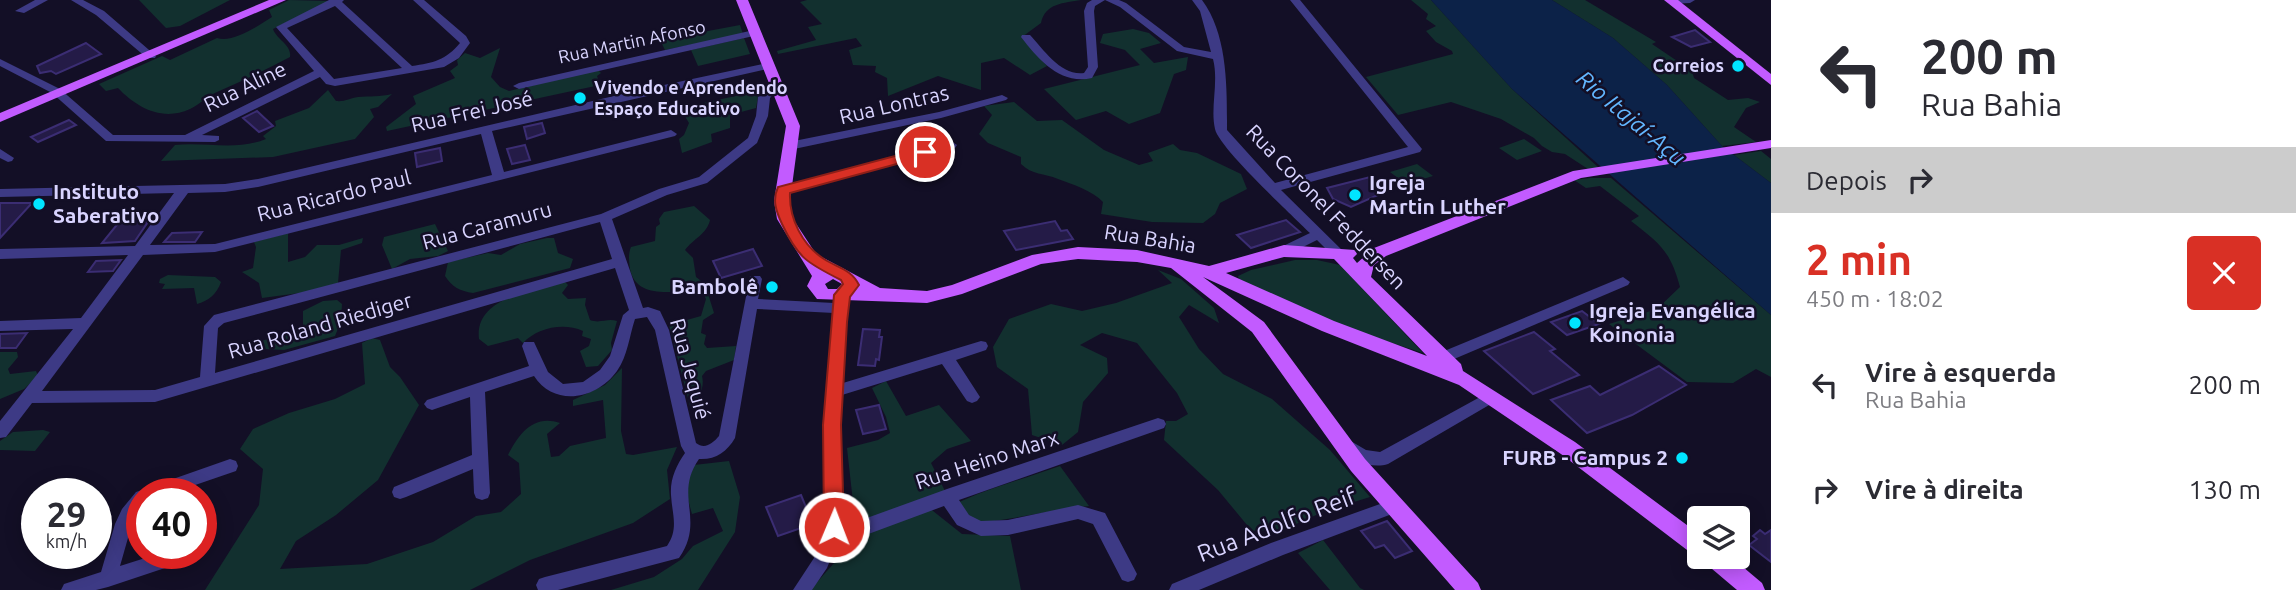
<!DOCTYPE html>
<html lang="pt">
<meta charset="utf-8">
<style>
body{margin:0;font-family:Ubuntu,sans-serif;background:#f2f2f3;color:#2b2b33;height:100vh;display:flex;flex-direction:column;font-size:26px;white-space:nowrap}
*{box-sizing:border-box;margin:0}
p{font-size:23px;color:#7c7c81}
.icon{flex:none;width:38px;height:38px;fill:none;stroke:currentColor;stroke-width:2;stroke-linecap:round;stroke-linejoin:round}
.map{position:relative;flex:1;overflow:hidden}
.panel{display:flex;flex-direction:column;background:#fff;width:525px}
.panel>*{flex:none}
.hud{background:#fff;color:#2b2b33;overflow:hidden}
.fabs{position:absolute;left:1687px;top:506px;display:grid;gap:14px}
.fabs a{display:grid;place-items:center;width:63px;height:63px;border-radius:7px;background:#fff;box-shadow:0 4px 18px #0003;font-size:35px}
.speed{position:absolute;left:21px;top:478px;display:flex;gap:14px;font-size:35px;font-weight:700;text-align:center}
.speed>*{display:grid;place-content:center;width:91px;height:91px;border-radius:50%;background:#fff;box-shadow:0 4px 18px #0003;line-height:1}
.speed small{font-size:18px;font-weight:400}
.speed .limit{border:10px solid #d22;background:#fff;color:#111}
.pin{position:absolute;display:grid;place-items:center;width:60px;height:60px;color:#fff;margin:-30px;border:4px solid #fff;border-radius:50%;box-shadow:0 2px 7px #0007}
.me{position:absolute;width:77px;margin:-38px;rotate:1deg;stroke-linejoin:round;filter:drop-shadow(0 0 5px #0008)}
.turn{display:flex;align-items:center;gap:24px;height:147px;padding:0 35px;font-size:32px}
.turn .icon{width:91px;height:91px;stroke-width:2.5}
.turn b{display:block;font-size:49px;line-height:60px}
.then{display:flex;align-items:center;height:66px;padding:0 35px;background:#0003;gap:14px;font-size:26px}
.round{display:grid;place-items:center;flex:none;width:74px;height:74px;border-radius:7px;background:#f2f2f3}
.summary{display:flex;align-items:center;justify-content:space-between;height:119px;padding:0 35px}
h1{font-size:42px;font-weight:700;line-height:52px;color:#d93025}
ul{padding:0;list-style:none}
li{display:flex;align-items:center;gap:21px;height:105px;padding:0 35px}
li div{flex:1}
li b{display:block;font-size:26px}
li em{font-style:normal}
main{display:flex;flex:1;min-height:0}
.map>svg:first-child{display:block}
.green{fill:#12302f}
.water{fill:#0c2248}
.building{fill:#241b47;stroke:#3b2d73;stroke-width:2}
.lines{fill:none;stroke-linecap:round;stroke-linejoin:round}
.minor{fill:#3d3a85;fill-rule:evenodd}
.major{fill:#c25bff;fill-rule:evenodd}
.route{fill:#d93025;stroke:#8d1f18;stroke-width:2}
.poi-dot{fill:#00e5ff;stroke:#130f26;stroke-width:2.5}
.labels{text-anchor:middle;stroke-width:5;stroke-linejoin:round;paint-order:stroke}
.far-street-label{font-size:18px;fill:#d9d4ff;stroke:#130f26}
.far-poi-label{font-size:18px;font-weight:bold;fill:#d9d4ff;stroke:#130f26;text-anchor:end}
.street-label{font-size:21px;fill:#d9d4ff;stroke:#130f26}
.poi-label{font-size:21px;font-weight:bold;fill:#d9d4ff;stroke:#130f26;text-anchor:start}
.water-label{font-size:23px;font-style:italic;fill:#62b6ff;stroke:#130f26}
.near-street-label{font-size:24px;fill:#d9d4ff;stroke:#130f26}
</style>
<main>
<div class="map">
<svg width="1771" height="590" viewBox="0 0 1771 590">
<rect width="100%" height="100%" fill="#130f26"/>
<!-- green -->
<g class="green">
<path d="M139,0H230L180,26L166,28Z"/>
<path d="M289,0L329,1L273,29C277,40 292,45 290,57C266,70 242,81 217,92C207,96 199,105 190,109C162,122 136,107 118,88L106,91L99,84L162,56L170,60L217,38C233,43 258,26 272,17L269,10Z"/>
<path d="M807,0H1081C1064,3 1045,3 1041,23L1022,37L1047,66L1030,75L1004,58L981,63V90L938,76L888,96L887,78L875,72L876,66L853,65L849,50L862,46L856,38L778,54L777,51L816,40L808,27L822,24L800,2Z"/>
<path d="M1411,0H1431L1512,89L1599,168L1588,169L1565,154L1552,152L1542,146L1534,138L1501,119L1451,102L1398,115L1366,77L1453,54L1452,51L1436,42L1426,31L1436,26L1426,19L1428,14Z"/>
<path d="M1552,0H1585L1656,42L1652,44L1692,71L1694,78L1728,100L1748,98L1760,102L1746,108L1734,127L1756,142L1722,146L1667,85L1613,38Z"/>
<path d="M740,25L743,34L665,50L660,40Z"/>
<path d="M1133,29L1149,33L1161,43L1140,49L1154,63L1188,57L1186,70L1174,74L1160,113L1129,124L1106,111L1076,120L1044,89L1140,65L1125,50L1100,43L1103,34Z"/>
<path d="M744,38L750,54L698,66L691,50Z"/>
<path d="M500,48L491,77L500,87L509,91L598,70L601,73L597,76L600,85L387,131L386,127L416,104L413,96L455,78L450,71L458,65L457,60L465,53L480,58Z"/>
<path d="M328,90L336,101C345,102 350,98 358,97C370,96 380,97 392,94L378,107L370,109L374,117L355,139L273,157L161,161L175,145C206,142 237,151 266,139L263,136L276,126L275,121L309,108Z"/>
<path d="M759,91L756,108L730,115V128L711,134L712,142L682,153L679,139L684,135L689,123L680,108Z"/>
<path d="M1014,102L1037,121L1062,120L1104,150L1139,165L1153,161L1148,153L1173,144L1180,150L1197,153L1241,174L1247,189L1220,203L1215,214L1203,223L1152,222L1101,214L1103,202C1093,191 1072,184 1058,179C1044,173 1032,175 1021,164V157L988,143L979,134L992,115L984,106Z"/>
<path d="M1524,139L1542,151L1517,160L1499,148Z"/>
<path d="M1761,151L1771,159V183L1734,155Z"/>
<path d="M1417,164L1433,176L1406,184L1390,172Z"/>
<path d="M1590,178H1611L1771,315V377L1756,369L1733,383L1687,382L1609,324L1657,309L1680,287C1670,250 1660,244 1631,221L1639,216L1600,186L1586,188L1574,180Z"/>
<path d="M694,206L710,220C707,234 693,239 685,250L693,258L696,277L705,284L714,313L703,320L701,333L706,335L704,344L707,348L736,346L734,360L706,371L702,376C705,387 699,400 690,406L669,325L701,316L706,299L701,289C678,291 636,301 630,269C629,261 628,254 631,247L655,241L656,227L660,224L659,219L664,212Z"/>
<path d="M435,224L448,251L438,256L410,259L392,269L382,245L384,237Z"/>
<path d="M288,233V262L305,257L317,245H339L363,238L362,243L341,250L338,283L307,292L262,298L259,283L242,272L253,268L256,247L254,242Z"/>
<path d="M547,238H554L558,253L573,259L570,268L473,293C460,291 452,287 445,276L448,262L488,253L501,255L520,244Z"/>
<path d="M1295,260H1317L1340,265L1423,353L1334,324L1239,279L1238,276L1251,270Z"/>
<path d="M1158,270L1181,279L1214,308L1219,323L1189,305L1179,317L1199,349L1223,374L1272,399L1330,450L1370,497L1325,511L1285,529L1252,531L1218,490L1164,440L1166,421H1176L1188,414L1177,393L1137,343L1102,333L1080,345L1107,358L1108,373L1083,402L1078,432L1062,445L1032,435L1028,389L997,367L993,347L1009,319L1051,304L1082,311L1116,303L1172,283Z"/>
<path d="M168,275L215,277L221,282C217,294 208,301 197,304L194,288L162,289L165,284L159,283L160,279Z"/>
<path d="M564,281L568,285L562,293L568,299L586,298L585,305L590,320C600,324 607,318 617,321L611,343L612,350L598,366L586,367L580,351L589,346L591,339L582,336L583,331C563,322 537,328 523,343L518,338L488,346L479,339C474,297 533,291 564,281Z"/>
<path d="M337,300L342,304L341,321L335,336L284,350L265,349L261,341L303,329V311L323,301Z"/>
<path d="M372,338L380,340L390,367L400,377L419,405L378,480L336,515L296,541L280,569L367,564L433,542L476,516L501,512L521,494L519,463L508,455C519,434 533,414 560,423L547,434L551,457L559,456L570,446L606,438L603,400L573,406V400L605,385L622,368L621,431L626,454L633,455L677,447L667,470L670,499L633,523L530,560L470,590H205L259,505L263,469L240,449L253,429L289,413L335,399L365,384L362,343Z"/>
<path d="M0,352H17L18,357L8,369L10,374L36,371L38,376L24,389L0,399Z"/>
<path d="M886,381L906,416L939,405L971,441L947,449L931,463L945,491L928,507L962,534L1010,536L1021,590H810L852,543L853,502L847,448L878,440L890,433L886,417L872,388Z"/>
<path d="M43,430L50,432L35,451L0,450V441L13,432Z"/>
<path d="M729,461L740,497L735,532L698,590H611L654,577L682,559L693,546L723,531L713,508L692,514L685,489L694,465Z"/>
<path d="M1060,466L1089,506C1050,510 1013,520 973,523L953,505C988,488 1024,479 1060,466Z"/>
<path d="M1323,540L1360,588L1364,590H1330L1298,553Z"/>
</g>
<!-- water -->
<path class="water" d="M1431,0H1552L1613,38L1667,85L1722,146L1771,183V315L1512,89Z"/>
<!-- building -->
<g class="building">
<path d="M1695,30L1710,42L1691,47L1672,37Z"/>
<path d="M86,43L101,54L56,74L51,71L40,73L37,66Z"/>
<path d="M257,111L273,126L259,132L243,118Z"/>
<path d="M69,120L76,125L38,142L31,137Z"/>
<path d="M542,123L545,133L527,139L524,127Z"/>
<path d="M525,145L530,160L512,164L507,149Z"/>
<path d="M440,148L442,161L417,167L415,153Z"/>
<path d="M1370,177L1387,191L1351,207L1333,199L1327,188Z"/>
<path d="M0,203H32L0,238Z"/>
<path d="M139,220L148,222L135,241L102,243L120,221Z"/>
<path d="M1286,220L1300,232L1251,248L1237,235Z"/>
<path d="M1055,221L1061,231L1067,230L1073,239L1016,250L1004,231Z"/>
<path d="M202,232L195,242H164L172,233Z"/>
<path d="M753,249L762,266L721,278L713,261Z"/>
<path d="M121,260L113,271L88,272L96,261Z"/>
<path d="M1582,311L1599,324L1567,335L1551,322Z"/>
<path d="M863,329L880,330L879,337H882L879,360L876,359L875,366L858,365Z"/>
<path d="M1534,332L1555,349L1550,351L1579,375L1533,394L1484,351Z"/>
<path d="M27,333L16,348H0V334Z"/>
<path d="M1659,366L1686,385L1632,415L1587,433L1551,400L1590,386L1600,395Z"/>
<path d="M879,405L886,429L863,434L856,410Z"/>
<path d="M801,495L813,524L778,536L766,507Z"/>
<path d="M1387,521L1412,551L1395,558L1384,545L1375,548L1361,531Z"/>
<path d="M1760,530L1765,534L1771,530V562L1749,545L1757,539L1753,536Z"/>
</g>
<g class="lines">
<!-- minor -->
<g class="minor">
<path d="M35,0H48L24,13L15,11Z"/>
<path d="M71,0H83L104,11L156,56L155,58H147L96,15Z"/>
<path d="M329,0H344L342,2L412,66C433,63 446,60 460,43L413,0H424L466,36L470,43L459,58L444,67L335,86L326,84L320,77L202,135L219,136V140L215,142L106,141L52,93L0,66V59L60,89L113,135H185L314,71L276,27ZM335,6L402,68L334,79L287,28Z"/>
<path d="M1092,0H1105L1095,6L1094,11L1098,67L1092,78C1060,85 1039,60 1021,37L1022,35H1030C1044,50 1061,76 1084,73L1088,67L1084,11L1087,3Z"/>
<path d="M1105,0H1119L1126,3L1184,47L1211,52L1200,11L1192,0H1202C1228,35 1227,88 1227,130L1275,183L1408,147L1290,0H1300L1422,149L1420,152L1281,190L1345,253L1338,258L1333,256L1317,240L1289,254H1279L1277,251L1279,248L1310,233C1293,216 1219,148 1215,129C1210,108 1219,82 1213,59L1177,51L1120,7Z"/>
<path d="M1667,0H1695L1690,3L1671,4Z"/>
<path d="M754,30L759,33L758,35L519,89L513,86L519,83Z"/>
<path d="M768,63L773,66L772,68L492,131L504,172L671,130L677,134L675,136L215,252L143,255L42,391L155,390L200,377L204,326L214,315L601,214L659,189L699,177L748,138L756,116L758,97L767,87L778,85L784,88L775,92L770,98L768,116L757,143L707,183L667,195L612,219L643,308L648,307L660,311L669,330L696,443C705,450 713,443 719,436L750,276H760L762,279L758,299L834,303L837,292H847L849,295L843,383L981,341L986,342L988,346L986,350L956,360L980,397L977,401L972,403L967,401L942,364L842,395L840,425L842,527L947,489L1158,418L1164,420L1166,424L1164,428L959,500L969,515L981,521L1008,520L1078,505L1105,513L1137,574L1134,580L1128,582L1122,580L1093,524L1078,519L1008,535L981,536L957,525L944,506L836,546L827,568L812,590H793L814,558L825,527L824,425L834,313L757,309L735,438C727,452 715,460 699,459C673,496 706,519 679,558L558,590H538L536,585L539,579L545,577L667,546C679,529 672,514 671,495C670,479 676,466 685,453L681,446L655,330L647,317L635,319C629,337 628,355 617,371C597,399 555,408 534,376L485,392L490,493L488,498L482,500L476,498L474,493L473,469L406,497L400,499L394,497L392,492L394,487L472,455L470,397L432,410L427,408L424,404L427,400L529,366L522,346L524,342H534L548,372L563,384L583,382L600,370L610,356L623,315L629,310L615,268L155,402L32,403L6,437L0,438V421L73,329L0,331V321L81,318L128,255L0,259V249L135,246L174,193L0,197V189L225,184L258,179L631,92ZM481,134L492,175L215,244L150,245L188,193L225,192L258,187ZM600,222L612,259L215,373L218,328L224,323Z"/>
<path d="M1002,95L1008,98L1006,100L941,118L794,149L788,145L794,141L939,112Z"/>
<path d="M951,141L957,145L955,148L783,194L777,190L779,187Z"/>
<path d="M0,149L14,158L12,161L8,162L0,158Z"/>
<path d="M1623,277L1630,282L1628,285L1447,362H1437L1435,358L1437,354Z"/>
<path d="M1491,391L1496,393L1499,397L1496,401L1388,464C1372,469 1349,461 1341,447L1343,442L1349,440L1366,450L1380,452Z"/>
<path d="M230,459L236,461L238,466L236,471L169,494H142V509L132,524L120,566L161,553H191L189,560L108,587L96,590H61L64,584L101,572L115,524L122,509L136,492Z"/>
<path d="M1394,499L1400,501L1403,506L1400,511L1283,555L1199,590H1169L1172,584L1271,543Z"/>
</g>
<!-- major -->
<g class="major">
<path d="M269,0H286L0,122V113Z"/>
<path d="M736,0H748L800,126L790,201L793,219L816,254L880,288L927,291L952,285L1032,255L1078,247L1137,250L1209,266L1284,245L1355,250L1357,254L1353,258L1357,263L1374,248L1573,171L1771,140V148L1581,178L1386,256L1374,265L1371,277L1461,364L1463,371L1575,442L1699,534V556L1691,553L1561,454L1459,385L1322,331L1203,277L1264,322L1365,459L1478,583L1481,590H1455L1351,471L1252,332L1171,268L1137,262L1078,259L1041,264L962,294L927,303L817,299L807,286L812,276L777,219L774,201L786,126ZM1284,257L1334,259L1427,356L1334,321L1226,273ZM833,279L842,284L837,289H828L825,284Z"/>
<path d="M1664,0H1678L1771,74V85Z"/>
<path d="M1702,556H1730L1762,583L1765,590H1737L1705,563Z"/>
</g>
</g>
<!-- route -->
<path class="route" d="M925,148L930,149V155L790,193C789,218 802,245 824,259C838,268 851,269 859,285L850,297L847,322L841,425L844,527L841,533L834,535L827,533L824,527L823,425L834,295L843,284L841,280C807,263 798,258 782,224C776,211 772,200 778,187Z"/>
<!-- markers -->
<g class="poi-dot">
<circle cx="1738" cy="66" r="7"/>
<circle cx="580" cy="98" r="7"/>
<circle cx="1355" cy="195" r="7"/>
<circle cx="39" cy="204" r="7"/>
<circle cx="772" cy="287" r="7"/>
<circle cx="1575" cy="323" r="7"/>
<circle cx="1682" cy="458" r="7"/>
</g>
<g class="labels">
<!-- far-street labels -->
<g class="far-street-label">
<text transform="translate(632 42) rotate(-12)" y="6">Rua Martin Afonso</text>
</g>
<!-- far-poi labels -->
<g class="far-poi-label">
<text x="1724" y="72">Correios</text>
<text x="594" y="94" text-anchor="start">Vivendo e Aprendendo<tspan x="594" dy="21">Espaço Educativo</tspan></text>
</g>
<!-- street labels -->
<g class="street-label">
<text transform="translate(245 87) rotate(-26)" y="7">Rua Aline</text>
<text transform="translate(894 105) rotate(-13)" y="7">Rua Lontras</text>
<text transform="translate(472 112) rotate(-13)" y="7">Rua Frei José</text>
<text transform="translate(334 196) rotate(-14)" y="7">Rua Ricardo Paul</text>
<text transform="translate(1326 207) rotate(46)" y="7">Rua Coronel Feddersen</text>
<text transform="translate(487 226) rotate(-15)" y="7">Rua Caramuru</text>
<text transform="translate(1150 239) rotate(9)" y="7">Rua Bahia</text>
<text transform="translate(320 326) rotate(-16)" y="7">Rua Roland Riediger</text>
<text transform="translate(690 369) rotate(75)" y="7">Rua Jequié</text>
<text transform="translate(987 460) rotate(-18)" y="7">Rua Heino Marx</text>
</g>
<!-- poi labels -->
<g class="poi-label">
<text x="1369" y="190">Igreja<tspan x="1369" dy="24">Martin Luther</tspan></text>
<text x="53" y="199">Instituto<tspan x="53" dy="24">Saberativo</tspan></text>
<text x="758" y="294" text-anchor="end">Bambolê</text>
<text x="1589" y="318">Igreja Evangélica<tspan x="1589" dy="24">Koinonia</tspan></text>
<text x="1668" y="465" text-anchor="end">FURB - Campus 2</text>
</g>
<!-- water labels -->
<g class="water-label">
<text transform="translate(1631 118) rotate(40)" y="8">Rio Itajaí-Açu</text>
</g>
<!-- near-street labels -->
<g class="near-street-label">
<text transform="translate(1277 525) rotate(-21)" y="8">Rua Adolfo Reif</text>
</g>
</g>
</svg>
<div class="fabs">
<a><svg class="icon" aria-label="layers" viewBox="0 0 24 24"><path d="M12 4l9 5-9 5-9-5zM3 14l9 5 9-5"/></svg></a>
</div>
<div class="speed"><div>29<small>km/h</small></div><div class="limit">40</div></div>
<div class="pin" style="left:925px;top:152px;background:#d93025"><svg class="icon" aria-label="arrive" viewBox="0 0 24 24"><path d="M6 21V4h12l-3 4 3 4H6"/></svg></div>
<svg class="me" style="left:834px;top:527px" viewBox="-20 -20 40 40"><circle r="17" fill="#d93025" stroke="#fff" stroke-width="3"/><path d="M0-11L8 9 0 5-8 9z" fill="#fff"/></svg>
</div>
<section class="panel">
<div class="hud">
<div class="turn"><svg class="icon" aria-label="left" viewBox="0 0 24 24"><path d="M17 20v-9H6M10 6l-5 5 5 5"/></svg><div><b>200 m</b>Rua Bahia</div></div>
<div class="then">Depois<svg class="icon" aria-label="right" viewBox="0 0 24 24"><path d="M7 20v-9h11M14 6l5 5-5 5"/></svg></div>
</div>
<div class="summary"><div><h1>2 min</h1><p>450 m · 18:02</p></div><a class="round" style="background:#d93025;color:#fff"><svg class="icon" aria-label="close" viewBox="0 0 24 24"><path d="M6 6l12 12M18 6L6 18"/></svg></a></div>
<ul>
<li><svg class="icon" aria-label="left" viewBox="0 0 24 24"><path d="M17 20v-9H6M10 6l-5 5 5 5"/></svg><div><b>Vire à esquerda</b><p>Rua Bahia</p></div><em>200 m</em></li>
<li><svg class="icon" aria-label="right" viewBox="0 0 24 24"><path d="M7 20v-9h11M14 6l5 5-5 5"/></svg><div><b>Vire à direita</b></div><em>130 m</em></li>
</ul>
</section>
</main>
